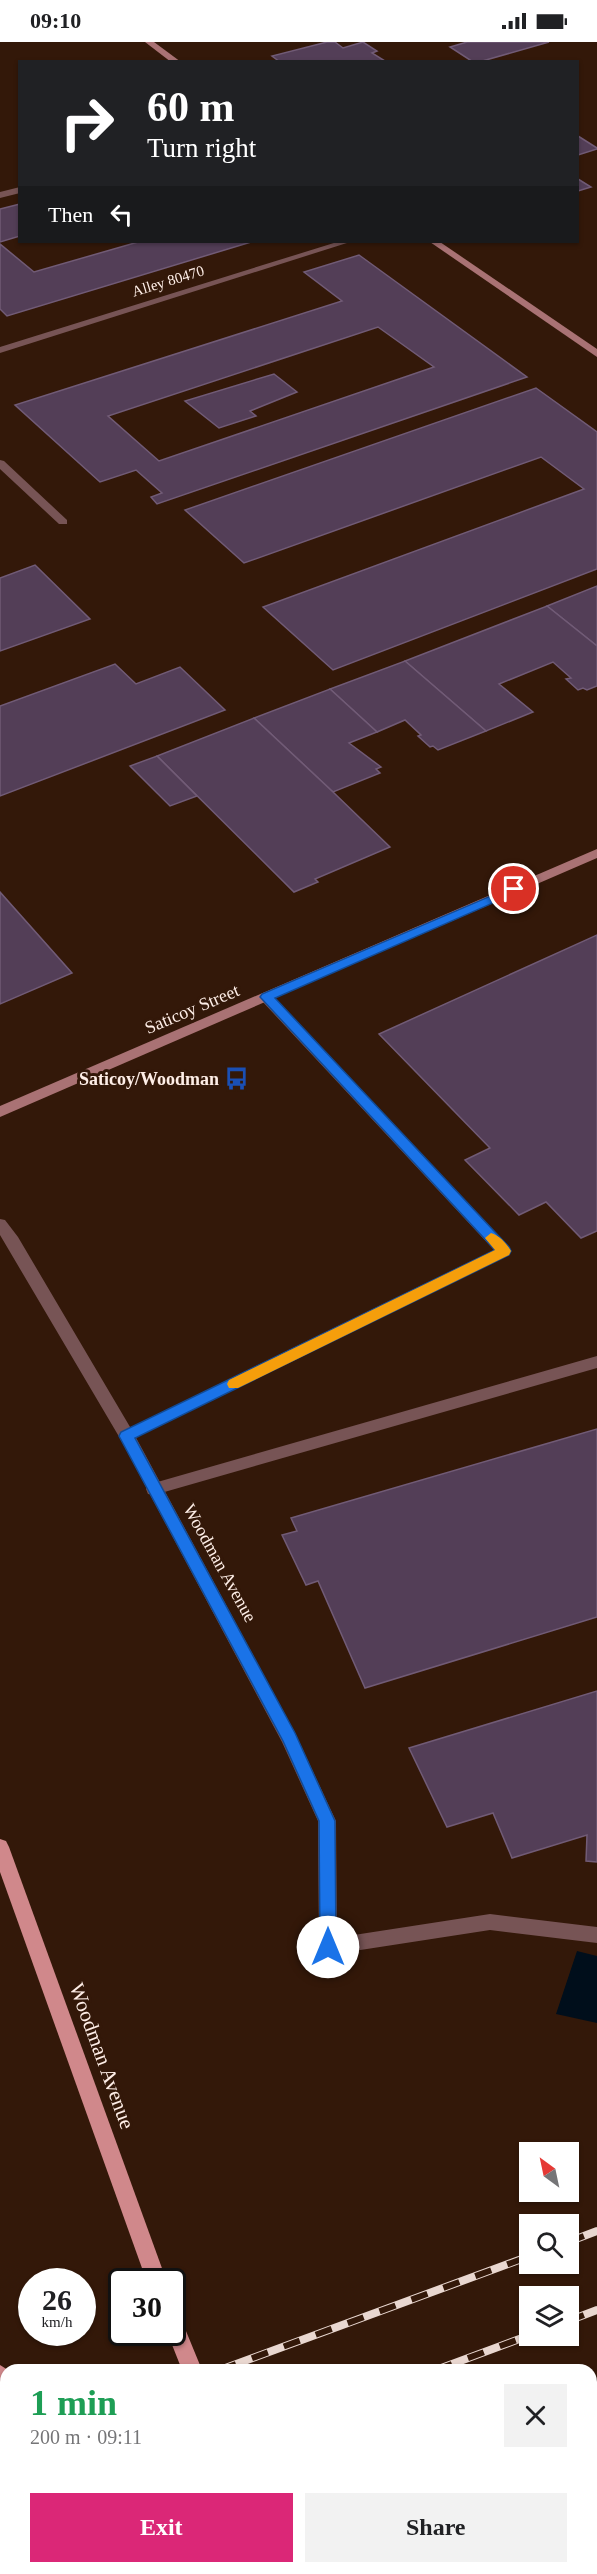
<!DOCTYPE html>
<meta charset="utf-8">
<style>
body{margin:0;font-family:Georgia,serif;background:#f2f2f2;color:#202124;height:100vh;display:flex;flex-direction:column;font-size:22px;white-space:nowrap}
*{box-sizing:border-box;margin:0}
p{font-size:20px;color:#757577}
.icon{flex:none;width:33px;height:33px;fill:none;stroke:currentColor;stroke-width:2;stroke-linecap:round;stroke-linejoin:round}
.map{position:relative;flex:1;overflow:hidden}
.sheet{position:absolute;left:0px;top:2322px;width:597px;height:210px;display:flex;flex-direction:column;background:#fff;border-radius:18px 18px 0 0;box-shadow:0 2px 4px #0004}
.sheet>*{flex:none}
.top-card{position:absolute;left:18px;top:18px;width:561px;height:183px;border-radius:0px;box-shadow:0 2px 4px #0004;background:#202124;color:#fff;overflow:hidden}
.needle{width:39px;rotate:327deg}
.tools{position:absolute;left:519px;top:2100px;display:grid;gap:12px}
.tools a{display:grid;place-items:center;width:60px;height:60px;border-radius:0px;background:#fff;box-shadow:0 2px 4px #0004;font-size:30px}
.speed{position:absolute;left:18px;top:2226px;display:flex;gap:12px;font-size:30px;font-weight:700;text-align:center}
.speed>*{display:grid;place-content:center;width:78px;height:78px;border-radius:50%;background:#fff;box-shadow:0 2px 4px #0004;line-height:1}
.speed small{font-size:15px;font-weight:400}
.speed .limit{border:3px solid #111;border-radius:9px;background:#fff;color:#111}
.pin{position:absolute;display:grid;place-items:center;width:51px;height:51px;color:#fff;margin:-26px;border:3px solid #fff;border-radius:50%;box-shadow:0 2px 6px #0007}
.me{position:absolute;width:66px;margin:-33px;rotate:0deg;stroke-linejoin:round;filter:drop-shadow(0 0 4px #0008)}
.turn{display:flex;align-items:center;gap:21px;height:126px;padding:0 30px;font-size:27px}
.turn .icon{width:78px;height:78px;stroke-width:2.5}
.turn b{display:block;font-size:42px;line-height:51px}
.then{display:flex;align-items:center;height:57px;padding:0 30px;background:#0003;gap:12px;font-size:22px}
.round{display:grid;place-items:center;flex:none;width:63px;height:63px;border-radius:0px;background:#f2f2f2}
.head{display:flex;align-items:center;justify-content:space-between;height:102px;padding:0 30px}
h1{font-size:36px;font-weight:700;line-height:45px;color:#1e9e55}
.primary-button{display:flex;gap:12px;margin-top:auto;padding:12px 30px}
.primary-button a{flex:1;height:69px;border-radius:0px;background:#db2777;color:#fff;font-size:24px;font-weight:700;line-height:69px;text-align:center}
.primary-button a+a{background:#f2f2f2;color:#202124}
.status{display:flex;justify-content:space-between;align-items:center;height:42px;padding:0 30px;background:#fff;direction:ltr}
.status svg{height:16px;fill:currentColor}
.map>svg:first-child{display:block}
.water{fill:#000e1b}
.building{fill:#533e57;stroke:#715b76;stroke-width:1.5;fill-rule:evenodd}
.lines{fill:none;stroke-linecap:round;stroke-linejoin:round}
.lane{fill:#775455;fill-rule:evenodd}
.street{fill:#775455;fill-rule:evenodd}
.secondary{fill:#a97274;fill-rule:evenodd}
.primary{fill:#d0888b;fill-rule:evenodd}
.rail-casing{stroke:#e9d7d0;stroke-width:8}
.rail{stroke:#331809;stroke-width:6;stroke-dasharray:17;stroke-linecap:butt}
.route{fill:#1a73e8;stroke:#114b97;stroke-width:1.5}
.slow{fill:#f59e0b}
.labels{text-anchor:middle;stroke-width:6;stroke-linejoin:round;paint-order:stroke}
.far-street-label{font-size:15px;fill:#feeee7;stroke:#331809}
.street-label{font-size:18px;fill:#feeee7;stroke:#331809}
.poi-label{font-size:18px;font-weight:bold;fill:#feeee7;stroke:#331809;text-anchor:end}
.near-street-label{font-size:21px;fill:#feeee7;stroke:#331809}
</style>
<div class="status"><b>09:10</b><svg viewBox="0 0 49 12"><path d="M0 12V9h3v3zM5 12V6h3v6zM10 12V3h3v9zM15 12V0h3v12zM26 1h20v11H26zM47 4h2v5h-2z"/></svg></div>
<div class="map">
<svg width="597" height="2532" viewBox="0 0 597 2532">
<rect width="100%" height="100%" fill="#331809"/>
<!-- water -->
<path class="water" d="M577,1909L597,1914V1981L556,1972Z"/>
<!-- building -->
<g class="building">
<path d="M327,0H335L343,6L363,0L377,9L372,11L385,19L280,20L272,14Z"/>
<path d="M467,0H549L479,20H473L450,5Z"/>
<path d="M578,94L597,106V107L578,113Z"/>
<path d="M578,137L591,145L578,149Z"/>
<path d="M20,162V194L0,200V167Z"/>
<path d="M138,200H251L7,274L0,267V202L34,230Z"/>
<path d="M359,213L527,335L157,462L151,455L162,451L136,428L100,440L15,363L342,259L304,230ZM378,285L434,325L159,419L108,374Z"/>
<path d="M274,332L297,350L250,369L256,374L219,386L185,359Z"/>
<path d="M536,346L597,390V527L333,628L263,565L584,447L541,415L244,521L185,468Z"/>
<path d="M35,523L90,577L0,609V536Z"/>
<path d="M597,544V604L547,564Z"/>
<path d="M547,564L597,604V644L587,648L583,646L578,648L566,637L571,636L553,620L499,642L533,670L486,689L405,619Z"/>
<path d="M405,619L486,689L438,708L433,704L430,705L418,694L421,693L405,678L377,690L330,647Z"/>
<path d="M115,622L136,642L180,625L225,668L0,754V664Z"/>
<path d="M330,647L377,690L349,701L381,725L376,727L380,731L333,750L254,676Z"/>
<path d="M254,676L333,750L390,805L315,837L318,840L294,850L157,714Z"/>
<path d="M157,714L197,754L170,764L130,724Z"/>
<path d="M0,850L72,931L0,962Z"/>
<path d="M597,893V1189L581,1196L546,1160L519,1173L465,1118L490,1106L379,992Z"/>
<path d="M597,1387V1575L365,1646L318,1539L306,1543L282,1493L297,1489L291,1476Z"/>
<path d="M597,1649V1820L586,1819L587,1793L512,1816L493,1771L447,1785L409,1706Z"/>
</g>
<g class="lines">
<!-- lane -->
<g class="lane">
<path d="M20,145V151L0,156V150Z"/>
<path d="M337,200H350L0,311V305Z"/>
<path d="M0,418L4,419L67,478V482H59L0,427Z"/>
<path d="M266,950L271,952L511,1209L509,1213L127,1400L121,1398L119,1394L121,1390L494,1208L261,958L259,955L261,952Z"/>
<path d="M597,1314V1326L154,1453L148,1452L146,1447L148,1442L154,1441Z"/>
<path d="M490,1872L597,1885V1901L490,1888L328,1913L322,1911L319,1905L322,1899L328,1897Z"/>
</g>
<!-- street -->
<path class="street" d="M0,1177L5,1178L18,1195L133,1390L295,1691L336,1779L337,1905L334,1911L328,1913L322,1911L319,1905L318,1779L282,1700L121,1398L0,1193Z"/>
<!-- secondary -->
<g class="secondary">
<path d="M145,0H154L181,20H171Z"/>
<path d="M430,200H440L597,307V315Z"/>
<path d="M597,807V816L0,1075V1064Z"/>
</g>
<!-- primary -->
<g class="primary">
<path d="M0,1797L6,1799L9,1805L167,2240H147L0,1830Z"/>
<path d="M172,2269L179,2272L202,2328H182L167,2290H172Z"/>
<path d="M0,2323L8,2328H6V2361L0,2359Z"/>
<path d="M54,2526H76L78,2532H56Z"/>
<path d="M259,2526H281L283,2532H261Z"/>
</g>
<defs>
<g id="rail">
<path d="M568,2200L597,2189"/>
<path d="M568,2279L597,2268"/>
<path d="M220,2328L530,2214"/>
<path d="M436,2328L530,2293"/>
<path d="M0,2410L6,2408"/>
<path d="M0,2494L6,2492"/>
</g>
</defs>
<!-- rail casing -->
<use href="#rail" class="rail-casing"/>
<!-- rail -->
<use href="#rail" class="rail"/>
</g>
<!-- route -->
<path class="route" d="M514,844L520,847L518,850L275,956L509,1205L511,1209L509,1213L135,1396L295,1691L335,1779L336,1905L334,1910L328,1913L322,1910L320,1905L319,1779L283,1699L119,1394L121,1390L495,1208L260,955L262,952Z"/>
<!-- slow -->
<path class="slow" d="M491,1191C499,1193 507,1202 511,1209L509,1213L238,1346H229L227,1342L229,1338L495,1208L485,1196Z"/>
<!-- icons -->
<defs>
<symbol id="bus-bare" viewBox="-9 -9 18 18"><path d="M-5-6H5V4H4V6H2V4H-2V6H-4V4H-5ZM-3.5-4V0h7V-4ZM-3.5 1.2v1.5H-2V1.2ZM2 1.2v1.5H3.5V1.2Z" fill="#1a4fb4" stroke="#331809" stroke-width="2.5" paint-order="stroke"/></symbol>
</defs>
<g fill-rule="evenodd">
<use href="#bus-bare" x="220" y="1020" width="33" height="33"/>
</g>
<g class="labels">
<!-- far-street labels -->
<g class="far-street-label">
<text transform="translate(168 239) rotate(-17)" y="5">Alley 80470</text>
</g>
<!-- street labels -->
<g class="street-label">
<text transform="translate(192 967) rotate(-23)" y="6">Saticoy Street</text>
<text transform="translate(220 1521) rotate(61)" y="6">Woodman Avenue</text>
</g>
<!-- poi labels -->
<g class="poi-label">
<text x="219" y="1043">Saticoy/Woodman</text>
</g>
<!-- near-street labels -->
<g class="near-street-label">
<text transform="translate(102 2014) rotate(70)" y="7">Woodman Avenue</text>
</g>
</g>
</svg>
<div class="tools">
<a><svg class="needle" viewBox="-14 -14 28 28"><path d="M0-13l5 13h-10z" fill="#e53935"/><path d="M0 13l5-13h-10z" fill="#757577"/></svg></a>
<a><svg class="icon" aria-label="search" viewBox="0 0 24 24"><circle cx="10" cy="10" r="6"/><path d="M15 15l6 6"/></svg></a>
<a><svg class="icon" aria-label="layers" viewBox="0 0 24 24"><path d="M12 4l9 5-9 5-9-5zM3 14l9 5 9-5"/></svg></a>
</div>
<div class="speed"><div>26<small>km/h</small></div><div class="limit">30</div></div>
<div class="pin" style="left:514px;top:847px;background:#d93025"><svg class="icon" aria-label="arrive" viewBox="0 0 24 24"><path d="M6 21V4h12l-3 4 3 4H6"/></svg></div>
<svg class="me" style="left:328px;top:1905px" viewBox="-20 -20 40 40"><circle r="19" fill="#fff"/><path d="M0-13L10 11 0 6-10 11z" fill="#1a73e8"/></svg>
<div class="top-card">
<div class="turn"><svg class="icon" aria-label="right" viewBox="0 0 24 24"><path d="M7 20v-9h11M14 6l5 5-5 5"/></svg><div><b>60 m</b>Turn right</div></div>
<div class="then">Then<svg class="icon" aria-label="left" viewBox="0 0 24 24"><path d="M17 20v-9H6M10 6l-5 5 5 5"/></svg></div>
</div>
<section class="sheet">
<div class="head"><div><h1>1 min</h1><p>200 m · 09:11</p></div><a class="round"><svg class="icon" aria-label="close" viewBox="0 0 24 24"><path d="M6 6l12 12M18 6L6 18"/></svg></a></div>
<div class="primary-button"><a>Exit</a><a>Share</a></div>
</section>
</div>
